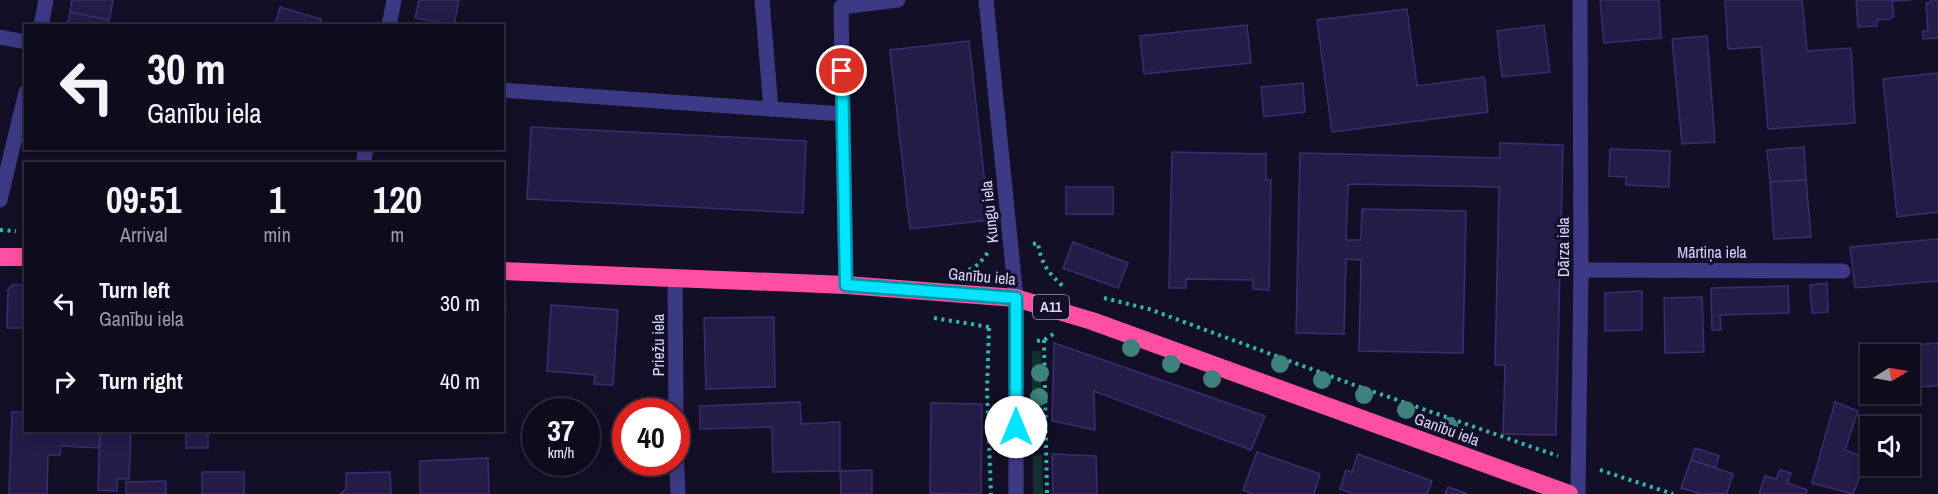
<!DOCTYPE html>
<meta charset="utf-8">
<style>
body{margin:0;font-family:"Archivo Narrow",sans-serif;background:#171425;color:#f1f3f6;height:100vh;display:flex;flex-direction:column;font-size:22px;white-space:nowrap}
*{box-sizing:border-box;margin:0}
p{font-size:20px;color:#9b9ba3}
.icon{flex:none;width:33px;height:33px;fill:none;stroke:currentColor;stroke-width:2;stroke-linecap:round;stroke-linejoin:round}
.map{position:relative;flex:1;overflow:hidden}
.side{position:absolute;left:24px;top:162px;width:480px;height:270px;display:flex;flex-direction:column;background:#0e0b1c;border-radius:0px;box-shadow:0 3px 15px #0003,0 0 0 2px #2e2b3b}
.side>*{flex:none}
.top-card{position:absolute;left:24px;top:24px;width:480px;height:126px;border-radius:0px;box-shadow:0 3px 15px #0003,0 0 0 2px #2e2b3b;background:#0e0b1c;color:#f1f3f6;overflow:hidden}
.needle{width:39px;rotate:79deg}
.buttons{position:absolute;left:1860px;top:344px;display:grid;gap:12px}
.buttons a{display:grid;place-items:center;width:60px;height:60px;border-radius:0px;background:#0e0b1c;box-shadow:0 3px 15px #0003,0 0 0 2px #2e2b3b;font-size:30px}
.speed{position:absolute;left:522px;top:398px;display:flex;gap:12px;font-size:30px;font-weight:700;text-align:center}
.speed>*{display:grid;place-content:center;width:78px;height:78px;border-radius:50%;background:#0e0b1c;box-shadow:0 3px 15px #0003,0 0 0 2px #2e2b3b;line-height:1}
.speed small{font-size:15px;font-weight:400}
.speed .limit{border:9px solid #d22;background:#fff;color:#111}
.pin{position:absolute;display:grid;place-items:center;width:51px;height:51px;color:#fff;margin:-26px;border:3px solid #fff;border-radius:50%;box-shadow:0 2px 6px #0007}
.me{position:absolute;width:66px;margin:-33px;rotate:0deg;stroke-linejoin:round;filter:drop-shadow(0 0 4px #0008)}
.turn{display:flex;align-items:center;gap:21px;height:126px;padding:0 24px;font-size:27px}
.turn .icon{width:78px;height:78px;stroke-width:2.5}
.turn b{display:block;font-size:42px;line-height:51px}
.eta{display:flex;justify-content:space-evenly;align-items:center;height:102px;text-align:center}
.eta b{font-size:36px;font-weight:800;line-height:42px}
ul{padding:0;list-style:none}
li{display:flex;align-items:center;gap:18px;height:78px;padding:0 24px}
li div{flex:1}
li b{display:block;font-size:22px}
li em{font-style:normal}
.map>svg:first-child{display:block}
.green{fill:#12302f}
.building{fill:#241b47;stroke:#3b2d73;stroke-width:1.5}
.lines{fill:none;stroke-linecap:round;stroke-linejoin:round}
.path{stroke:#2fb8b0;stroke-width:4;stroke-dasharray:3 4.5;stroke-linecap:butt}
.minor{stroke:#3d3a85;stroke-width:15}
.highway{stroke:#ff4fa3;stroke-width:18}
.tree{fill:#3d827b}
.route-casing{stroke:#0095a6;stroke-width:15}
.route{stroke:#00e5ff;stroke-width:10}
.labels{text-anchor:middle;stroke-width:6;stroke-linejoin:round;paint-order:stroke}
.shield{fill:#130f26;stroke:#9e99be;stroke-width:1.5}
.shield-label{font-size:15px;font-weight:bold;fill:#d9d4ff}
.street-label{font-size:16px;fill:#d9d4ff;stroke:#130f26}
</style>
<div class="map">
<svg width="1938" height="494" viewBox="0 0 1938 494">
<rect width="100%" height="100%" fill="#130f26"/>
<!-- green -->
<g class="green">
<path d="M1032,351H1041L1042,437H1032Z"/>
<path d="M1042,455L1043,494H1033V456Z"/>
</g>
<!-- building -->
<g class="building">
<path d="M72,0H113L109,20L70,12Z"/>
<path d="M419,0H459L454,25L415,18Z"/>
<path d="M1600,0H1659L1661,38L1604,43Z"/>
<path d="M1725,0H1802L1807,51L1851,48L1855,123L1768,129L1761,47L1728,49Z"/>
<path d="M1856,0H1911L1892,1L1894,16L1890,19L1877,20V26L1858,27Z"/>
<path d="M1931,0H1938V38L1923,39V31H1928L1926,3L1931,2Z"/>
<path d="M280,7L321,19L320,26H275Z"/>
<path d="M1407,9L1417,86L1484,77L1488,112L1332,132L1317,20Z"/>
<path d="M70,12L109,20L107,26H67Z"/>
<path d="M1247,25L1251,63L1144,74L1140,36Z"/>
<path d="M1544,25L1550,72L1502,77L1497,31Z"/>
<path d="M1707,36L1715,142L1682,144L1672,39Z"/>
<path d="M969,41L989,220L910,229L890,50Z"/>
<path d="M1938,73V212L1897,217L1883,79Z"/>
<path d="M1303,83L1305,112L1264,117L1261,87Z"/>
<path d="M531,127L806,141L803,213L527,199Z"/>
<path d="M1500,143L1563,145L1556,435L1503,434L1505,365H1495L1499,187L1348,184L1346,240H1361L1362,209L1466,211L1463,353L1359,351L1361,260L1346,259L1344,334L1296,333L1300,153L1500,158Z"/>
<path d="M1804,147L1806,180L1770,182L1767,150Z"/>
<path d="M1610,149L1670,151L1669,187L1626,185V177L1609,176Z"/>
<path d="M1172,152L1266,154V180H1271L1269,290L1253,289V280L1186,279V288H1169Z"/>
<path d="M1806,180L1811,237L1774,239L1770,182Z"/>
<rect x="1066" y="187" width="47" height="27"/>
<path d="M1938,239V281L1855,288L1850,247Z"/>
<path d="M1073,242L1128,263L1118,288L1063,268Z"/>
<path d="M1827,283L1828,312L1812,313L1810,285Z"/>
<path d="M12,285H26V342L23,328H7L8,290Z"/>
<path d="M1788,286L1789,313L1720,315L1721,330H1712L1711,288Z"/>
<path d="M1642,291V330L1605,331V293Z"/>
<path d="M1702,297L1704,352L1665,353L1664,298Z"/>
<path d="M502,301H506L504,342H502Z"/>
<path d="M551,305L618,310L613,385L594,384L595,375L547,371Z"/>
<path d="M774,317L775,387L706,389L704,318Z"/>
<path d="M1054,343L1265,416L1251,450L1094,391L1095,430L1052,421Z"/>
<path d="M1938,343V386L1914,387L1912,345Z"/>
<path d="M800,402L801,424L840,422V471L773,472L772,427L700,429V406Z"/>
<path d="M1835,402L1858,411L1845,450L1867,458L1853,494L1812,483Z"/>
<path d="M931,403L982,404L981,494L930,493Z"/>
<path d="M12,412H26V430H100L99,448L61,446L60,455H48L47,494H9Z"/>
<path d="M100,430H131L129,479H117V491L98,490Z"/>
<rect x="186" y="430" width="22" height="18"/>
<path d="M1695,448L1719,456L1715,468L1691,460Z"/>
<path d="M1257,452L1320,474L1314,494H1253L1243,490Z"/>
<path d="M1052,454L1096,456L1097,494H1053Z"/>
<path d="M1358,454L1432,481L1427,494H1354L1340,489L1346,470L1352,472Z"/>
<path d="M488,458L489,494H420V461Z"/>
<path d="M1691,460L1733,474L1727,493L1701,494L1681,488Z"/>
<path d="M872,470V494H841L840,471Z"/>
<path d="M1780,470L1791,473L1787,483L1807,490L1806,494H1759L1765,476L1776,479Z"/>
<rect x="202" y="472" width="42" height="22"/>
<path d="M390,472L391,494H340L346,489V473Z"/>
<path d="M166,481V494H126V482Z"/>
<path d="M1448,487L1468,494H1445Z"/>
</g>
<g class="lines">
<!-- path -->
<g class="path">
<path d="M0,230L16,231"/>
<path d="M1033,244L1038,243C1041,264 1049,274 1065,288"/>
<path d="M969,270L979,264L989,251"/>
<path d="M1104,298L1149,309L1357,386L1558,456"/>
<path d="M934,318L989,327"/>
<path d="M989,328L987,390L991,494"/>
<path d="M1044,340L1047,494"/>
<path d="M1037,341L1044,340L1055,333"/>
<path d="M1600,470L1673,494"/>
</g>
<!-- minor -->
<g class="minor">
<path d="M986,0L1016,298V494"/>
<path d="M41,26L46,0"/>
<path d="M389,26L394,0"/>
<path d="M0,37L26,42"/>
<path d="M502,90L771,109L762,0"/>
<path d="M771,109L843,114"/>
<path d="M363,164L366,148"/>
<path d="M0,200L26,92"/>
<path d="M1581,270L1843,271"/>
<path d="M675,279L676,411"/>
<path d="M846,285L841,7L898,0"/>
<path d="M676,448L678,494"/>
<path d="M1578,494L1581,270L1580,0"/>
</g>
<!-- highway -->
<g class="highway">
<path d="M0,257H26"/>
<path d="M502,271L846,285L1016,298L1092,321L1569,494"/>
</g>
</g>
<!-- trees -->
<g class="tree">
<circle cx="1131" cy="348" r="9"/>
<circle cx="1171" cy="364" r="9"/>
<circle cx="1280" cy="364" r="9"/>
<circle cx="1040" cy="373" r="9"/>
<circle cx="1212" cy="379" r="9"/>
<circle cx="1322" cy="380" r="9"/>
<circle cx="1364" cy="395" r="9"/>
<circle cx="1039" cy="397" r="9"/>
<circle cx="1406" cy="410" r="9"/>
<circle cx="1037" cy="422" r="9"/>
<circle cx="1449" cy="426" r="9"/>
</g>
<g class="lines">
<defs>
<path id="route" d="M842,71L846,285L1016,298V427"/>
</defs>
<!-- route casing -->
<use href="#route" class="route-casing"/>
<!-- route -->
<use href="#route" class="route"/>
</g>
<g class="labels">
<!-- shield labels -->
<rect class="shield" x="1033" y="295" width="36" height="24" rx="4.5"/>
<g class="shield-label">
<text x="1051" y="312">A11</text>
</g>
<!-- street labels -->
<g class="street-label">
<text transform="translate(989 212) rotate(-96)" y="6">Kungu iela</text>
<text transform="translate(1563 247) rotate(-90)" y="6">Dārza iela</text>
<text x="1712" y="258">Mārtiņa iela</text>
<text transform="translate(982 276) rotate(5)" y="6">Ganību iela</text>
<text transform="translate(658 345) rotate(-90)" y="6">Priežu iela</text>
<text transform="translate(1447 429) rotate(20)" y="6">Ganību iela</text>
</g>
</g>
</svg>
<div class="buttons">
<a><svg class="needle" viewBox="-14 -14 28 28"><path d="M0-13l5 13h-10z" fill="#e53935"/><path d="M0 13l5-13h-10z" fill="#9b9ba3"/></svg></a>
<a><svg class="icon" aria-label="sound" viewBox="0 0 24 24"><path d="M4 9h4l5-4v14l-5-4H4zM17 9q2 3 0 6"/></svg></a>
</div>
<div class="speed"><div>37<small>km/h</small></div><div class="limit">40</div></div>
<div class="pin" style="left:842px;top:71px;background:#d93025"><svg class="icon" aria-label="arrive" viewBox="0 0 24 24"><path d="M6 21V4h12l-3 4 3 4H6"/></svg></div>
<svg class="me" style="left:1016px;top:427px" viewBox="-20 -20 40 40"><circle r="19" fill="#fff"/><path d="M0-13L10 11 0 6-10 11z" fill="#00e5ff"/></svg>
<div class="top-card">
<div class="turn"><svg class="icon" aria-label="left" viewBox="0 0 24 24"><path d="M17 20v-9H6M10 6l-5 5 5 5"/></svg><div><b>30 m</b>Ganību iela</div></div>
</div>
<section class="side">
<div class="eta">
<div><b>09:51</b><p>Arrival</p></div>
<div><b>1</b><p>min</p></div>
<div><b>120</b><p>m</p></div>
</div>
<ul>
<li><svg class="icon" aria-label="left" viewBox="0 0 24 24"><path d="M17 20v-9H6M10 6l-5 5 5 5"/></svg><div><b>Turn left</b><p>Ganību iela</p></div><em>30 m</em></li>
<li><svg class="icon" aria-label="right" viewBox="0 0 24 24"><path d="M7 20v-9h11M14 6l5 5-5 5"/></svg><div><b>Turn right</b></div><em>40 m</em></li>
</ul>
</section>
</div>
